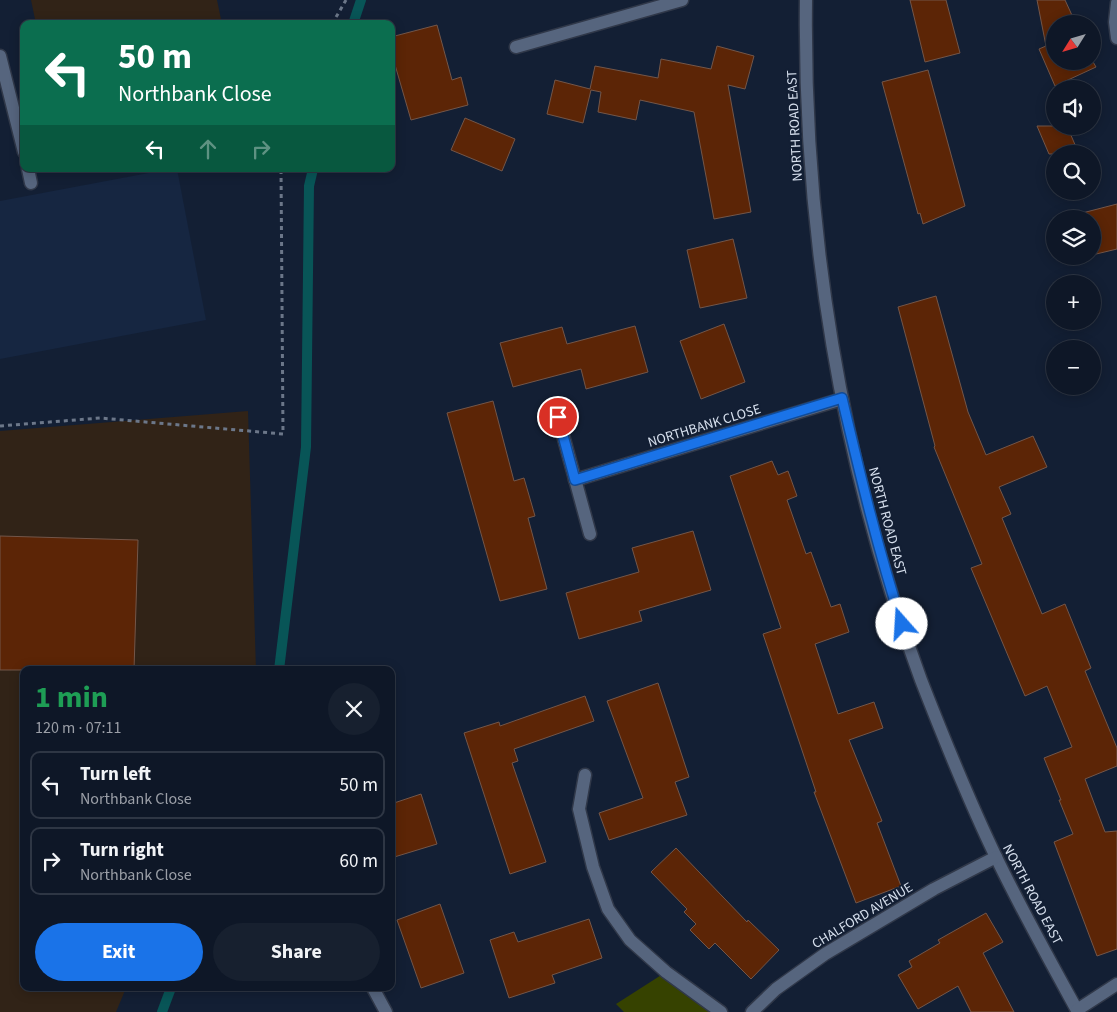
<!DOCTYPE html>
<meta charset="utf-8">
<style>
body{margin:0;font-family:"Source Sans 3",sans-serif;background:#17202f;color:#f1f3f6;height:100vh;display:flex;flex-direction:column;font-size:19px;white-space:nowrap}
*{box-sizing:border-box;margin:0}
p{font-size:16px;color:#9b9fa7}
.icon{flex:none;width:28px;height:28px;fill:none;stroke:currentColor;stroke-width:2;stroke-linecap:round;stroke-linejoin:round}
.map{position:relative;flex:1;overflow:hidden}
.drawer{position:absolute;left:20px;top:666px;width:375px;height:325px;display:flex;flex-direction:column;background:#0e1727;border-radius:10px;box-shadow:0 2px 12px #0003,0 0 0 1px #2e3644}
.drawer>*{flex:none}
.hud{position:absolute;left:20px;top:20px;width:375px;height:152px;border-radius:10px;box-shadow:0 2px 12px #0003,0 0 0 1px #2e3644;background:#0b6e4f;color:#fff;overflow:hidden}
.needle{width:32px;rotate:233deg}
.tools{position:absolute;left:1046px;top:15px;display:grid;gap:10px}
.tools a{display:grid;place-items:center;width:55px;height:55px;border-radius:50%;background:#0e1727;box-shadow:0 2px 12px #0003,0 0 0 1px #2e3644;font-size:25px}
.pin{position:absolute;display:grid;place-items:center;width:42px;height:42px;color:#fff;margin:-21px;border:2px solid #fff;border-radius:50%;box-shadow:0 1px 5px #0007}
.me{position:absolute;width:55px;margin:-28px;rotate:341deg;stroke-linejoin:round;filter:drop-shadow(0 0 4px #0008)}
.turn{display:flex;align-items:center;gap:18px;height:105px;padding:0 15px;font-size:22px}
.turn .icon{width:65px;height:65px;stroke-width:2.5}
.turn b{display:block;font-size:35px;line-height:42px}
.lanes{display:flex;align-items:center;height:48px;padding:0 15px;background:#0003;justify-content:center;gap:25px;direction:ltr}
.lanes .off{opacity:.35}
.round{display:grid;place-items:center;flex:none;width:52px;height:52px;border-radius:26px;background:#17202f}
.summary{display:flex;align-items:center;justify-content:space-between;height:85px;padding:0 15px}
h1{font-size:30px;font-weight:700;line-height:38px;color:#1e9e55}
.action{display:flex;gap:10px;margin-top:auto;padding:10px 15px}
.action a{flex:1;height:58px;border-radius:30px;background:#1a73e8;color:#fff;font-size:20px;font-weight:700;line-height:58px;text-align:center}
.action a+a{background:#17202f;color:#f1f3f6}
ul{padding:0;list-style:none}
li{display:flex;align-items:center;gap:15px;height:68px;margin:0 10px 8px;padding:0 5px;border:2px solid #2e3644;border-radius:10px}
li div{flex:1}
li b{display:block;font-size:19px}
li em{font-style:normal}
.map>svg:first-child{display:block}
.commercial{fill:#312317}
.built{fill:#162641}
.green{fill:#364200}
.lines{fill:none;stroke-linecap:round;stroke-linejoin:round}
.stream{stroke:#085557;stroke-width:10}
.building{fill:#5c2506;stroke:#735649}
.lane-casing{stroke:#303849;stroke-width:15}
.street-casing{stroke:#303849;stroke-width:15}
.path{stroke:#6c7789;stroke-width:3;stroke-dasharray:4 4;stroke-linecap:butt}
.lane{stroke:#56657e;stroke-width:12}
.street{stroke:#56657e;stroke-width:12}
.route-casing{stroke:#114b97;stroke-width:12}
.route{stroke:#1a73e8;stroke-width:9}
.labels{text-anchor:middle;stroke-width:4;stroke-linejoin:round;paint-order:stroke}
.street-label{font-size:14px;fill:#d7e0ee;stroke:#131f34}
</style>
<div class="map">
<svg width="1117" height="1012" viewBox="0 0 1117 1012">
<rect width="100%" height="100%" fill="#131f34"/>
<!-- commercial -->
<g class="commercial">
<path d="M31,0H217L222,24H36Z"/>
<path d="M248,411L256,670H24V988H126L116,1012H0V431Z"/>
</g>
<!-- built -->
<path class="built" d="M170,169H177L206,320L0,359V201Z"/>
<!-- green -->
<path class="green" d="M666,972L721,1012H624L616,1004Z"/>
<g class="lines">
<!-- stream -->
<g class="stream">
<path d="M353,24L361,0"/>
<path d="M279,670L306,447L309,186L313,169"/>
<path d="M162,1012L171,988"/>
</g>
</g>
<!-- building -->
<g class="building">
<path d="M910,0H946L960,53L925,62Z"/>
<path d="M1037,0H1065L1076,24H1055V61L1092,60L1096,67L1055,86L1039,49L1046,46Z"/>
<path d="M437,25L452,80L461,77L468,105L411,120L391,51V37Z"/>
<path d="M717,46L754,56L745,89L728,85L751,212L714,219L694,112L640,100L636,120L598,112L601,92L591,90L583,123L547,114L555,80L590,89L595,66L658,78L661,59L711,69Z"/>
<path d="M928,70L965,206L923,224L920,213L918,214L882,82Z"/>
<path d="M465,118L515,139L502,171L451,150Z"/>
<path d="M1037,126H1067L1079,154H1049Z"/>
<path d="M1117,204V249L1092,255V219L1063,218Z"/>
<path d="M733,239L747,298L700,308L687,250Z"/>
<path d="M936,296L968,412L986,455L1033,436L1047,467L999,487L1011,514L1002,518L1042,614L1065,604L1091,668L1085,671L1117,748V766L1085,779L1105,832L1117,831V949L1097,956L1054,842L1073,834L1059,800H1061L1044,758L1072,747L1047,686L1025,696L971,568L982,564L934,447L935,446L898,307Z"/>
<path d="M724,324L745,382L701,399L680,341Z"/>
<path d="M635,326L648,372L586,389L581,369L513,387L500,343L562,327L567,344Z"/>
<path d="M493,401L514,481L524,478L535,516L528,518L547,589L500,601L447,413Z"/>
<path d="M772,461L778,475L788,471L797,496L787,500L806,554L811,552L831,607L840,604L849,632L815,644L838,714L874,702L883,728L849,740L882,821L877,823L901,886L856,903L814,792H816L763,634L781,628L730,476Z"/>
<path d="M693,531L711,590L639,611L642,621L579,639L566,593L639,572L632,548Z"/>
<path d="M0,536L138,540L134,670H0Z"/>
<path d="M658,683L689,777L675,782L687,815L609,840L599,813L643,798L607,701Z"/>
<path d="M585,696L594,721L514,749L518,761L512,763L546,862L510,874L464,733L499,722L500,726Z"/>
<path d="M421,794L437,844L391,858V804Z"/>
<path d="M676,848L747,922L748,920L779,950L751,979L715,943L709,949L690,930L696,924L684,912L687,909L651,872Z"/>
<path d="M440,904L464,973L421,988L397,920Z"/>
<path d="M986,913L1003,942L983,953L1014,1012H971L958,986L918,1009L898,975L912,967L909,961L940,943L938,940Z"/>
<path d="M589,919L602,958L552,975L555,983L509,998L490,940L514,932L518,942Z"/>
</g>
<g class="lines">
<defs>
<g id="lane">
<path d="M0,56L24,152"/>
<path d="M28,169L31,183"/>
</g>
<g id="street">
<path d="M806,0C803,229 841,464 921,680C944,739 968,799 996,857C1021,909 1050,961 1078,1012"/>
<path d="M1117,3L1115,22L1117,38"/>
<path d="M516,47L682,0"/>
<path d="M558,417L590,534"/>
<path d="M575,480L842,399"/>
<path d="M585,775L579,809L593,867L608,909L630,940L666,972L721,1012"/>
<path d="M373,988L386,1012"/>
<path d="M1077,1010L1117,984"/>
<path d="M752,1012L776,989L825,954L934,889L996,857"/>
</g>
</defs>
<!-- lane casing -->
<use href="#lane" class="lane-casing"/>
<!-- street casing -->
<use href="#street" class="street-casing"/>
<!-- path -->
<g class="path">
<path d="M332,24L346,0"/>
<path d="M0,426L100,418L283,434L281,169"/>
</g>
<!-- lane -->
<use href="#lane" class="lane"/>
<!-- street -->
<use href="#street" class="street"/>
</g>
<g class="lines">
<defs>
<path id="route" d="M558,417L575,480L842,398C860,474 878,550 902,624"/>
</defs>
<!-- route casing -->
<use href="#route" class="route-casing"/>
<!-- route -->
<use href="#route" class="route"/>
</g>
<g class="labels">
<!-- street labels -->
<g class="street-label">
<text transform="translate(794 126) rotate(-93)" y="5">NORTH ROAD EAST</text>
<text transform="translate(704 425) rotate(-17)" y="5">NORTHBANK CLOSE</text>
<text transform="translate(888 521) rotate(75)" y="5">NORTH ROAD EAST</text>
<text transform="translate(1033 894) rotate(62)" y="5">NORTH ROAD EAST</text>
<text transform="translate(862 915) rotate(-31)" y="5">CHALFORD AVENUE</text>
</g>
</g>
</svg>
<div class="tools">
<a><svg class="needle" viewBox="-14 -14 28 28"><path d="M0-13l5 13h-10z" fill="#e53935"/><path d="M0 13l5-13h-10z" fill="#9b9fa7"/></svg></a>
<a><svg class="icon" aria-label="sound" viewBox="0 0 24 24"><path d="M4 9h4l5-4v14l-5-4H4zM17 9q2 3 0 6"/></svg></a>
<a><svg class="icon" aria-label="search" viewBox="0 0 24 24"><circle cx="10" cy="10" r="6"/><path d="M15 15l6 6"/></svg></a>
<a><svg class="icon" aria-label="layers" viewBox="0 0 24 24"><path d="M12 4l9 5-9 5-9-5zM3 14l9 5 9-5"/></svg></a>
<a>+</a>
<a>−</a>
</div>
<div class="pin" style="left:558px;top:417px;background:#d93025"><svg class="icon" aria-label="arrive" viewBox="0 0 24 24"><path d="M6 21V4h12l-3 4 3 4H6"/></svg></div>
<svg class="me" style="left:902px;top:624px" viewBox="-20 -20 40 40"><circle r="19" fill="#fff"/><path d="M0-13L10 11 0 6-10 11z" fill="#1a73e8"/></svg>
<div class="hud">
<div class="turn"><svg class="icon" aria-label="left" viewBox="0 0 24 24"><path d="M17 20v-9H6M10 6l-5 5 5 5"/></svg><div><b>50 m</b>Northbank Close</div></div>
<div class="lanes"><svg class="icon" aria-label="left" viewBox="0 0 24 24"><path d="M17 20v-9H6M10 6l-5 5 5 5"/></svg><svg class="icon off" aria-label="ahead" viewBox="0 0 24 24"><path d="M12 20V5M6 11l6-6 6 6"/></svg><svg class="icon off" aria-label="right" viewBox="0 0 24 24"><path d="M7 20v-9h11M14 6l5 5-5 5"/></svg></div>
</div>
<section class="drawer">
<div class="summary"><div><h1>1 min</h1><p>120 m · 07:11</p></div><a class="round"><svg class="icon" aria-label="close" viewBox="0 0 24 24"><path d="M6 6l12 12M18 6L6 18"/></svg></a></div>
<ul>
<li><svg class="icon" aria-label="left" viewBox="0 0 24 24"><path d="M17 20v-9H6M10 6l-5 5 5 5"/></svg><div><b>Turn left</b><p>Northbank Close</p></div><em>50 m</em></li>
<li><svg class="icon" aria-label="right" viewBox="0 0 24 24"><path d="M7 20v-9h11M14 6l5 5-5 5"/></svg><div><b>Turn right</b><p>Northbank Close</p></div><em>60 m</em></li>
</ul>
<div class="action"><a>Exit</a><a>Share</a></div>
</section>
</div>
